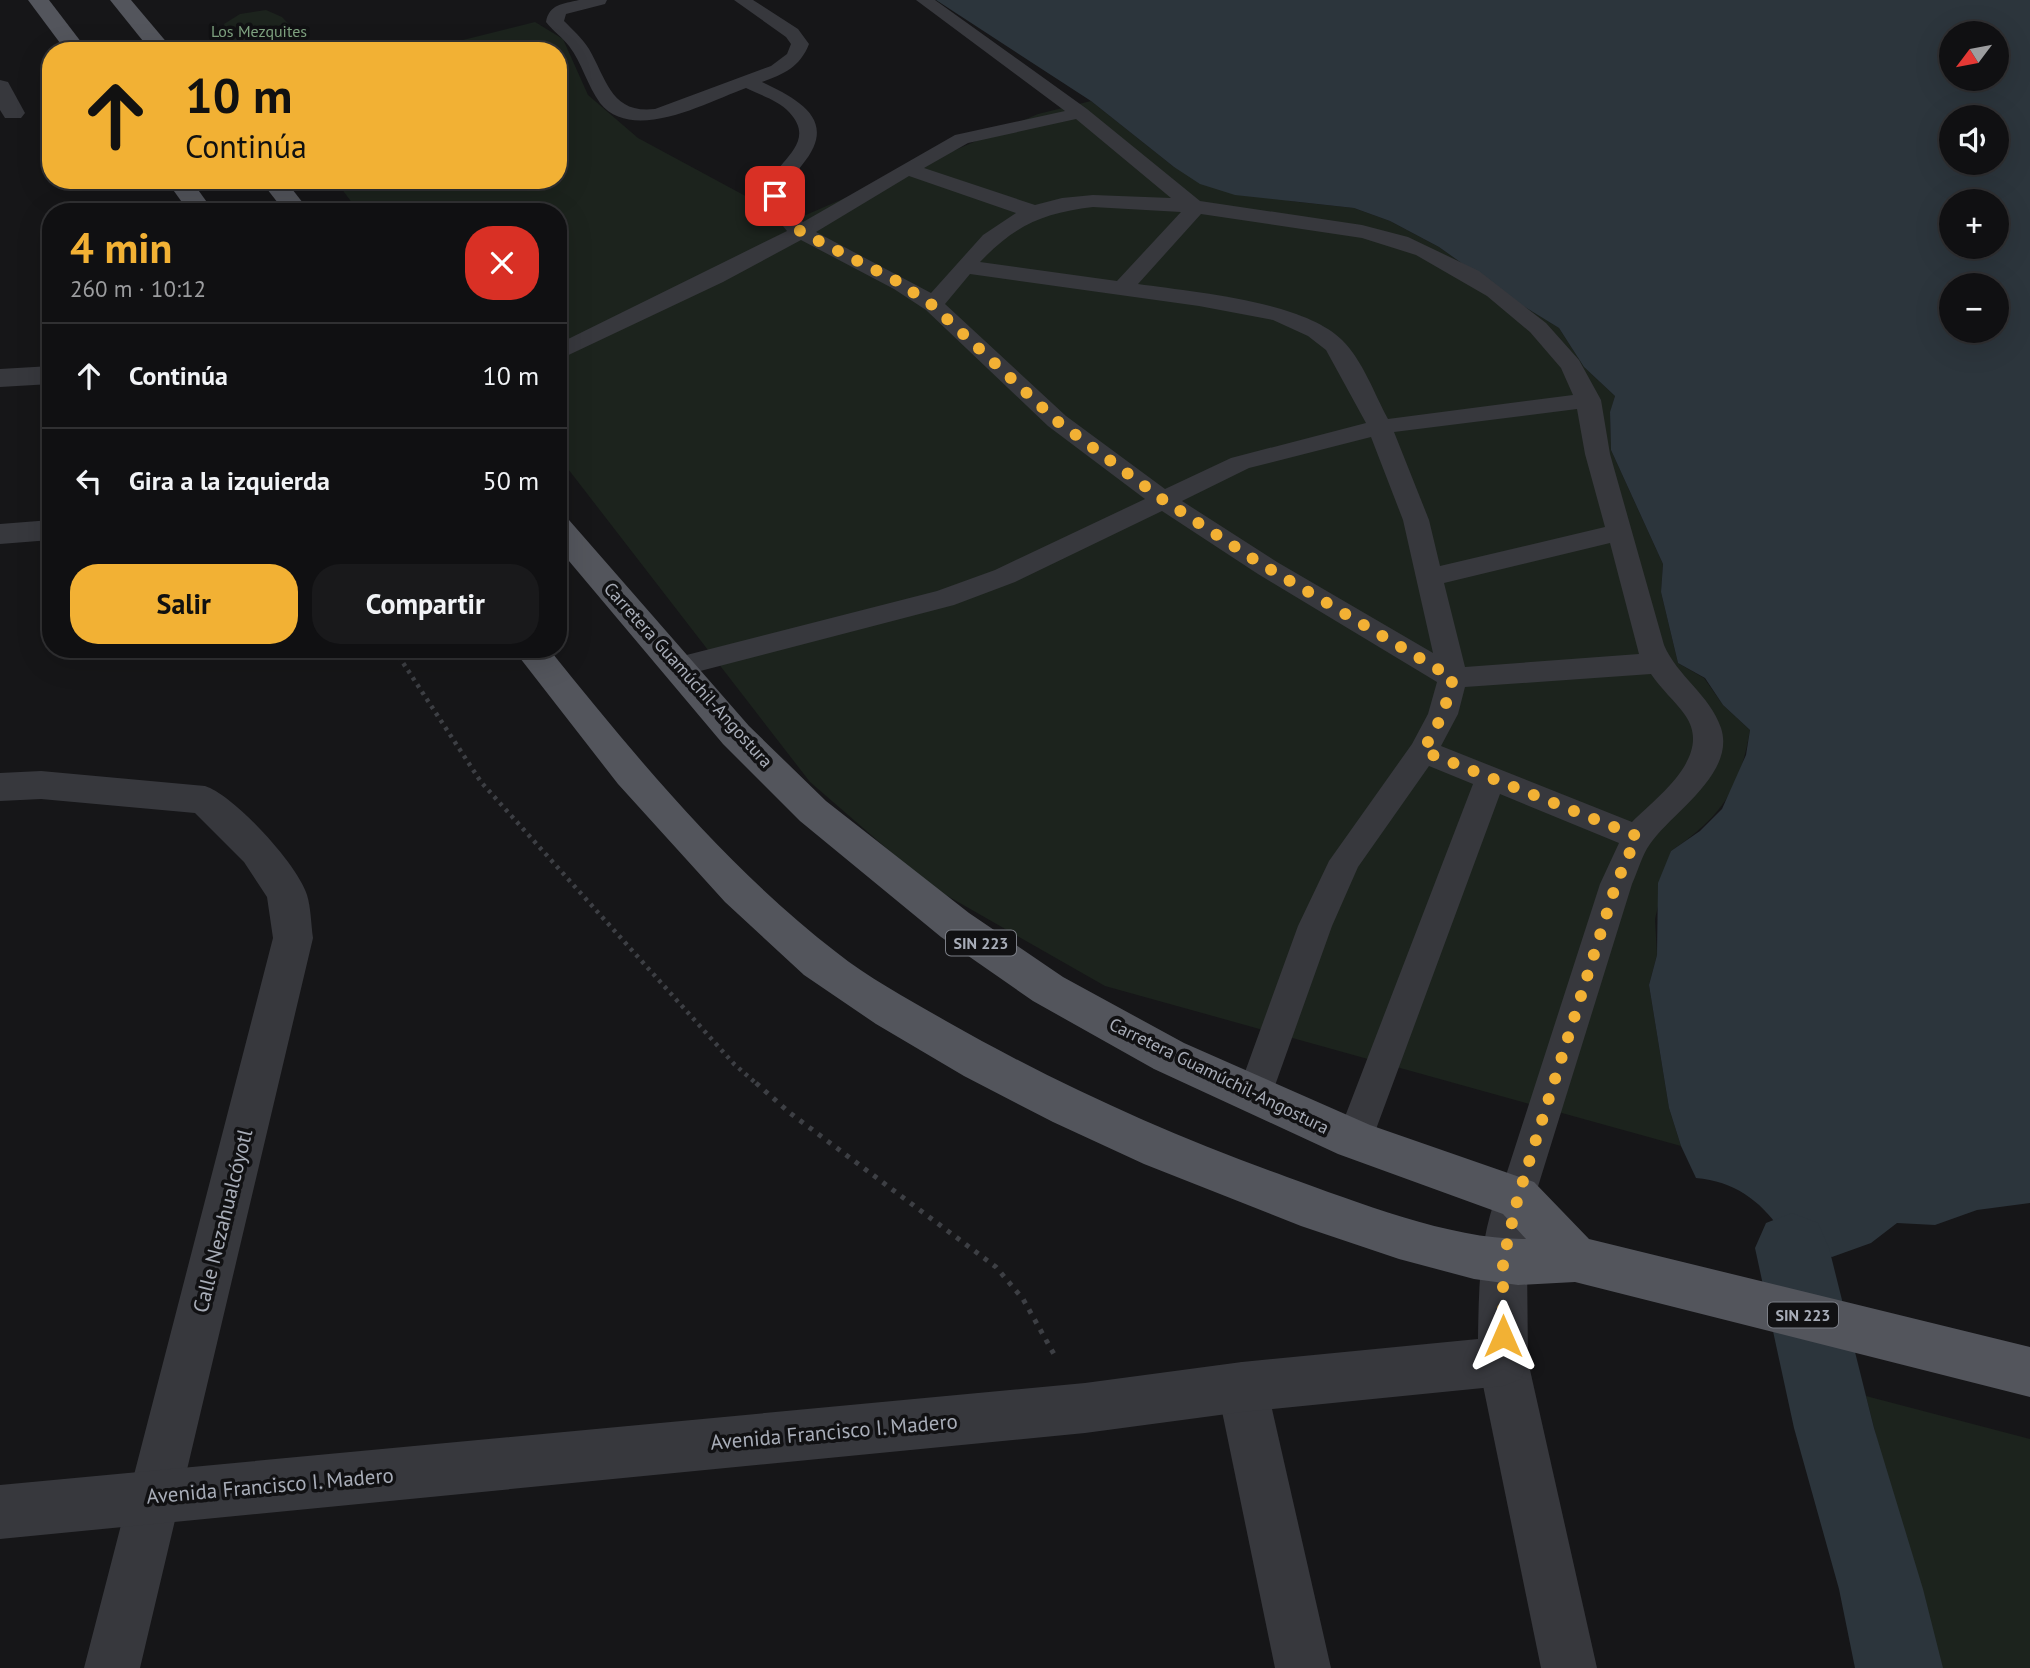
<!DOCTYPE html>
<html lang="es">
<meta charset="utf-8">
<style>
body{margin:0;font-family:"PT Sans",sans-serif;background:#19191b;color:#f1f3f6;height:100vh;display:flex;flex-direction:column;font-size:26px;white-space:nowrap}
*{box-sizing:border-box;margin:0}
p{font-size:23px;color:#9c9d9f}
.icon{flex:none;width:38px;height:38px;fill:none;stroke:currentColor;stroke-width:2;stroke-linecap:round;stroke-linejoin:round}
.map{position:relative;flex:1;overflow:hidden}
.details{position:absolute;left:42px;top:203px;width:525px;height:455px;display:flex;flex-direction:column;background:#101012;border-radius:28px;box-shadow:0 7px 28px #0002,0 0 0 2px #303032}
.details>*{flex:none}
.guide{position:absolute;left:42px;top:42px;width:525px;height:147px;border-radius:28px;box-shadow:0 7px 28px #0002,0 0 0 2px #303032;background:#f2b134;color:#111;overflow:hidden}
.needle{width:46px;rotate:238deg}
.fabs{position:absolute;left:1939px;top:21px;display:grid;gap:14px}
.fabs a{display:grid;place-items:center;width:70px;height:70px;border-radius:50%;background:#101012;box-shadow:0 7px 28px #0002,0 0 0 2px #303032;font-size:35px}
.pin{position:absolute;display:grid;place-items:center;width:60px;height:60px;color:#fff;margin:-30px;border-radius:14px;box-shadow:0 4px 10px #0006}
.me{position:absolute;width:77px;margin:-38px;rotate:0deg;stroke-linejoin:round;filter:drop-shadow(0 0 5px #0008)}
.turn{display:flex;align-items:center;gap:24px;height:147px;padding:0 28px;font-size:32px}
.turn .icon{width:91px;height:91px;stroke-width:2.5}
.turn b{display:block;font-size:49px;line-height:60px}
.round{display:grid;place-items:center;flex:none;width:74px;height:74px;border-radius:28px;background:#19191b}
.overview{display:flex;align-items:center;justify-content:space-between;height:119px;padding:0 28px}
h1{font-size:42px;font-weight:700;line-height:52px;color:#f2b134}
.button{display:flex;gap:14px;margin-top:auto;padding:14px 28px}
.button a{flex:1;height:80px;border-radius:28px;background:#f2b134;color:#111;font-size:28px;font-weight:700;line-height:80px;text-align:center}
.button a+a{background:#19191b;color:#f1f3f6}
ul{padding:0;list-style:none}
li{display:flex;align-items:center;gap:21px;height:105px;padding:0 28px;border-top:2px solid #303032}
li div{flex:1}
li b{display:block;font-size:26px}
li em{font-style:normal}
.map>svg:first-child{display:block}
.green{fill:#1c231d}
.water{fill:#2c353c;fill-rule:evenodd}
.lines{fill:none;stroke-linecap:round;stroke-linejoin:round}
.canal{fill:#2c353c;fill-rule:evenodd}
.path-far1{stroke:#3d3f44;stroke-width:4.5;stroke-dasharray:3.5 5;stroke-linecap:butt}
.path{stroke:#3d3f44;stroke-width:5;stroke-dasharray:4.5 7;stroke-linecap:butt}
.service{fill:#37383d;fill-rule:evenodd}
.minor{fill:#37383d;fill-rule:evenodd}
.tertiary{fill:#37383d;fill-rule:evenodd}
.primary{fill:#53555c;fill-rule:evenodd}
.route{stroke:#f2b134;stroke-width:12;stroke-dasharray:0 21.6}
.labels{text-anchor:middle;stroke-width:7;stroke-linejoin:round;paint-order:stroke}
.far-park-label{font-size:16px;fill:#7fa381;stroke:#111113}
.shield{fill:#111113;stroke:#7b7e86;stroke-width:2}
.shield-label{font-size:16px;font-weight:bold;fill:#a8adb8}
.street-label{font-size:18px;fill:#a8adb8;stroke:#111113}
.near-street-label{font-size:21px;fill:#a8adb8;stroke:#111113}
</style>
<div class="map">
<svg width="2030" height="1668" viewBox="0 0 2030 1668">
<rect width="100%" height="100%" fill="#161618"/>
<!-- green -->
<g class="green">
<path d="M266,10L282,17L314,51H235L230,44L224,24L240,14Z"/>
<path d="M535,22L563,39L588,95L638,138L792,221L1038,114L1091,101L1174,167L1290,201L1354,208L1390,221L1439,247L1512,299L1559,328L1584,367L1615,396L1610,413L1611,450L1663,564L1661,592L1678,663L1704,678L1723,705L1750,730C1740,790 1721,817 1671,851L1655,919L1657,955L1649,985L1669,1108L1681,1146L1105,986L930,886L810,782L558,456V212H359L335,180H558V51H437L463,40Z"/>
<path d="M1866,1396L2030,1439V1668H1935Z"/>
</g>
<!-- water -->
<path class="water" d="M936,0H2030V1203L1977,1210L1935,1225L1897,1223L1871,1243L1832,1257L1792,1248C1770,1209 1742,1182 1696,1178L1681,1146L1669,1108L1649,985L1657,955L1658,883L1671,851L1700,831L1722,809L1746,755L1750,730L1723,705L1705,678L1678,663L1661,592L1663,564L1611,450L1610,412L1615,396L1584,367L1559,328L1512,299L1439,247L1390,221L1354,208L1235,195L1200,184L1174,167L1091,101ZM1951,33H1997V79H1951ZM1951,117H1997V163H1951ZM1951,201H1997V247H1951ZM1951,285H1997V331H1951Z"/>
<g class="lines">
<!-- canal -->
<path class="canal" d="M1792,1213L1818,1223L1829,1248L1874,1428L1923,1589L1943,1668H1855L1839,1589L1794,1428L1755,1248L1766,1223Z"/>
<!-- path-far1 -->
<path class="path-far1" d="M394,649L481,782L734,1064L758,1085"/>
<!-- path -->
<path class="path" d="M756,1083L790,1113L996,1267L1023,1299L1055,1356"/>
<!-- service -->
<path class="service" d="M579,0H607L605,4L566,14L564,21C573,30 582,38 589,49C607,80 611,114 655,109L771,66L787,54L791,44L786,37L734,0H753L798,29L809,44C800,67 784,74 762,82C800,100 839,121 802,165C795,175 784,186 787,199C789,208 797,216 803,222L955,135L1065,111L916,0H935L1087,109L1200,201L1362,225L1408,237L1479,271L1546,323L1579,360L1601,400L1610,454L1664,645C1677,676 1710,695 1721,728C1736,774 1671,813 1650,844C1642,855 1638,871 1632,884L1531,1209L1518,1215L1505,1209L1499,1197L1600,884L1619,843L1500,794L1372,1140L1367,1152L1354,1157L1341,1152L1336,1140L1473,784L1429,766L1358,867L1332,926L1268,1105L1255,1110L1242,1105L1237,1094L1298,926L1329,861L1412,744L1428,714L1437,682L1258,574L1162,511L1015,582L954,605L677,677L667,674L663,667L667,660L937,591L995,570L1145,499L1048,426L926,310L894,289L801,240L723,282L558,360V344L787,231C780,222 769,210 767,199C761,166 823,148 789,112C778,100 760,95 746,88C707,102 633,144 600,103C587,85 582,63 569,46C562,37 553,31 546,22C549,4 563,4 579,0ZM1076,119L1171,198L1093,195L1062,198L1035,205L924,168L968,143ZM909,176L1016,213L983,235L931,293L816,232ZM1093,207L1181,212L1117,281L980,262C1015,225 1043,213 1093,207ZM1201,214L1362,238L1416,255L1487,296L1530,332L1561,368L1573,395L1388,419C1374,393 1363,361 1342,340C1303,301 1193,292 1138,284ZM970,274L1199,306L1273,320L1308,336L1326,350L1366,423L1231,458L1165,489L1066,416L945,304ZM1577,409L1585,454L1605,527L1440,566L1429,520L1394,432ZM1371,437L1403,520L1433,653L1277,562L1182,501L1249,468ZM1610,543L1639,654L1465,667L1444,583ZM1651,674C1661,689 1675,701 1685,715C1714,756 1657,797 1632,822L1441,746L1458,714L1465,687Z"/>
<!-- minor -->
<g class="minor">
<path d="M0,80L8,82L25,113L21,118H5L0,110Z"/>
<path d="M51,366V384L0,387V369Z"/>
<path d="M51,520V540L0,544V524Z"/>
<path d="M41,771L205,786C234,795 298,865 307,895C311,908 311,924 313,938L140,1668H84L273,938L267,897L244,862L195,813L41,799L0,801V773Z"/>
<path d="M1503,1336L1521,1343L1528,1361L1597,1668H1541L1478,1361L1485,1343Z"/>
<path d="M1242,1362L1260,1369L1267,1387L1331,1668H1275L1217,1387L1224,1369Z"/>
</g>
<!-- tertiary -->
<path class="tertiary" d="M1518,1175L1534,1182L1541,1197L1527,1261L1528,1361L1521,1379L1503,1386L1242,1412L1085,1433L0,1539V1485L1085,1383L1242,1362L1478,1339C1479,1283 1479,1234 1502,1182Z"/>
<!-- primary -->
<g class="primary">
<path d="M28,0H49L88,51H66Z"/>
<path d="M110,0H131L174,51H151Z"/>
<path d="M166,180H191L214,212H189Z"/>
<path d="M260,180H285L310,212H285Z"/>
<path d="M558,517L569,520L749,726L826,801L969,913L1063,977L1184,1043L1370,1125L1534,1182L1589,1239L2030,1347V1397L1575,1282L1518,1285L1474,1279L1399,1259L1301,1226L1144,1164L1053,1122L964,1076L876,1024L804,975L725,902L618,784L513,649H549C636,757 726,867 836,952C870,979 908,999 946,1021C1055,1083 1169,1135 1287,1177C1357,1202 1452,1240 1526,1239L1503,1214L1338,1154L1154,1069L1033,1001L941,937L800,821L723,744L558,548Z"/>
</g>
</g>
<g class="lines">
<!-- route -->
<path class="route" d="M775,196L780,208L801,232L895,280L932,305L1057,421L1162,499L1258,562L1453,678L1443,714L1423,751L1637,836L1616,884L1518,1197L1503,1261V1336"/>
</g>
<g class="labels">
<!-- far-park labels -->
<g class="far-park-label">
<text x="259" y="37">Los Mezquites</text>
</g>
<!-- shield labels -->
<g class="shield">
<rect x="946" y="930.5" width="70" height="25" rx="5"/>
<rect x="1768" y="1302.5" width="70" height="25" rx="5"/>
</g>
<g class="shield-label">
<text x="981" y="949">SIN 223</text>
<text x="1803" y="1321">SIN 223</text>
</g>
<!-- street labels -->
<g class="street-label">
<text transform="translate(688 675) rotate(48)" y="6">Carretera Guamúchil-Angostura</text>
<text transform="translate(1219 1076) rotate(26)" y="6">Carretera Guamúchil-Angostura</text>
</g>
<!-- near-street labels -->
<g class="near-street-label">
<text transform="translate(223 1221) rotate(-76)" y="7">Calle Nezahualcóyotl</text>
<text transform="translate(834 1432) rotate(-5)" y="7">Avenida Francisco I. Madero</text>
<text transform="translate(270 1486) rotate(-5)" y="7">Avenida Francisco I. Madero</text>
</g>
</g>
</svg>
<div class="fabs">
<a><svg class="needle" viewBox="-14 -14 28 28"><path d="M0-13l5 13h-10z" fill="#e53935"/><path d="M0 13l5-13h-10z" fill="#9c9d9f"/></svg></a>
<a><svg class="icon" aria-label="sound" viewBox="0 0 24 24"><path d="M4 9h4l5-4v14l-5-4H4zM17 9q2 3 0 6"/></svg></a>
<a>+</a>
<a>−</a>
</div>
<div class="pin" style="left:775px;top:196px;background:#d93025"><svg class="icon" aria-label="arrive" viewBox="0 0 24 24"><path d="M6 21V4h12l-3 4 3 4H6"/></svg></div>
<svg class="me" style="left:1503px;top:1336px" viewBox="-20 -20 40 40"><path d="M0-17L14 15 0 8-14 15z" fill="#f2b134" stroke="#fff" stroke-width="4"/></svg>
<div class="guide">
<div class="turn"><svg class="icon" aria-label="ahead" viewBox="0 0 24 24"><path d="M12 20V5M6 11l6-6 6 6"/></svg><div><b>10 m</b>Continúa</div></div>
</div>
<section class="details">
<div class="overview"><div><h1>4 min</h1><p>260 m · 10:12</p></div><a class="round" style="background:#d93025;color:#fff"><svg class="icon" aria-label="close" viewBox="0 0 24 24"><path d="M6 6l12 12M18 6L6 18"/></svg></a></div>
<ul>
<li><svg class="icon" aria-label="ahead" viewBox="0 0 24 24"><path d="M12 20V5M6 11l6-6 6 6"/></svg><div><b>Continúa</b></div><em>10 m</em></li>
<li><svg class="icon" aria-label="left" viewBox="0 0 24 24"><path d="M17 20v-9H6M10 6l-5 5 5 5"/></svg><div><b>Gira a la izquierda</b></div><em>50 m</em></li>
</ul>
<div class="button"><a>Salir</a><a>Compartir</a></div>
</section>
</div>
